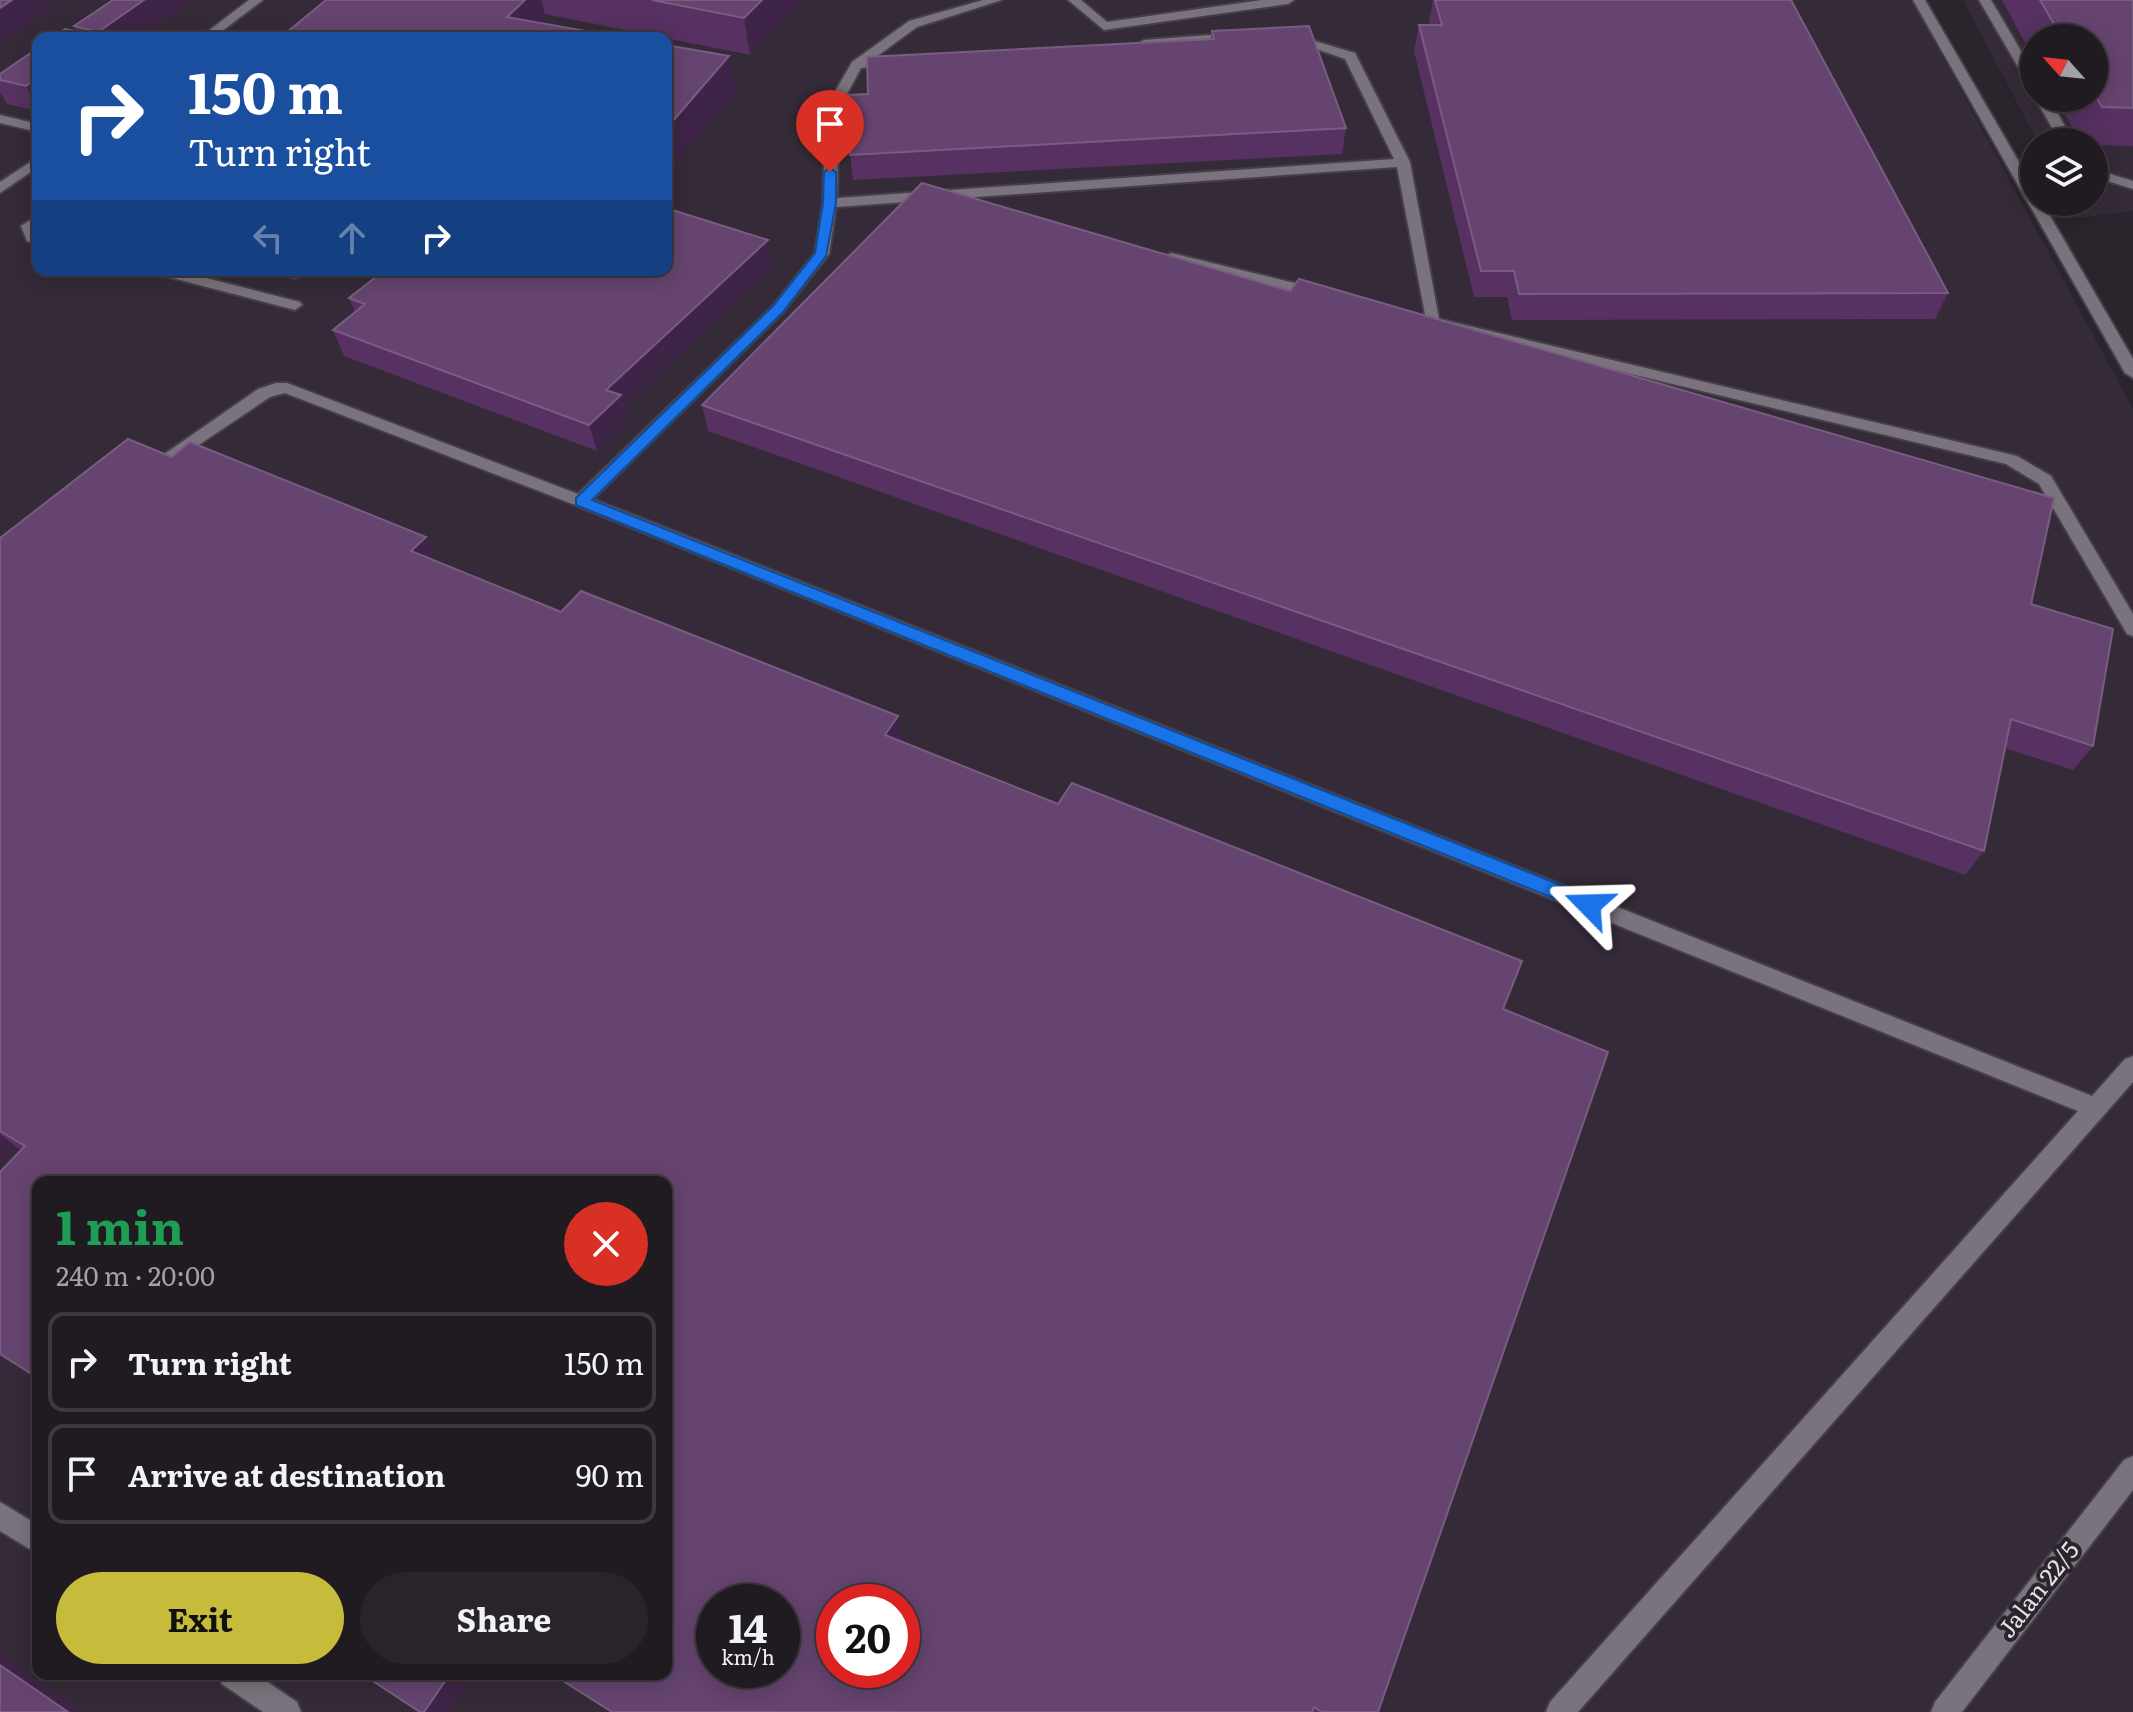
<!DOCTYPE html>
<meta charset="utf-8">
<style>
body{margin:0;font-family:Literata,serif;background:#28242a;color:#f1f3f6;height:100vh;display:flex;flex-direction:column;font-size:30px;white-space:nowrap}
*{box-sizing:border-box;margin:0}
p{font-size:26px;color:#a2a1a5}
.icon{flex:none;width:44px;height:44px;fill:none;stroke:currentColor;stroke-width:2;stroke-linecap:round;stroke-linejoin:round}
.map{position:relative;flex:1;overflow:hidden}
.details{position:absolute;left:32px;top:1176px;width:640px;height:504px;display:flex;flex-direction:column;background:#201b21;border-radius:16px;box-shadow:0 4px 20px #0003,0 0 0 2px #3d393f}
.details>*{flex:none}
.hud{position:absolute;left:32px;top:32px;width:640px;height:244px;border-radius:16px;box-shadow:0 4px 20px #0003,0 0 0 2px #3d393f;background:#1a4fa0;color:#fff;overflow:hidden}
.needle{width:52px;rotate:297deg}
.buttons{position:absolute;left:2020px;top:24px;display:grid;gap:16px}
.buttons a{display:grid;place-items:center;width:88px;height:88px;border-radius:50%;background:#201b21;box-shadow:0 4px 20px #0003,0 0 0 2px #3d393f;font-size:40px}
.speed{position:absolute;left:696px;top:1584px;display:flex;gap:16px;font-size:40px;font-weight:700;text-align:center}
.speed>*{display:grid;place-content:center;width:104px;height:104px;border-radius:50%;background:#201b21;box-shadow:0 4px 20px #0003,0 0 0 2px #3d393f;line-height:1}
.speed small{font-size:20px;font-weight:400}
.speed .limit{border:12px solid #d22;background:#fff;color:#111}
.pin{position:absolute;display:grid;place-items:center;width:68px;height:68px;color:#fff;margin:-82px -34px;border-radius:50% 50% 50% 0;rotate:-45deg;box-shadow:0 0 8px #0007}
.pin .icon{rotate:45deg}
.me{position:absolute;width:88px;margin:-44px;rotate:292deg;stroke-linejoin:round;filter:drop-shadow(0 0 6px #0008)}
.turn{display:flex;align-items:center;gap:28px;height:168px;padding:0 24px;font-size:36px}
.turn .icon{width:104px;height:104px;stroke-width:2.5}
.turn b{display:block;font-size:56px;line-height:68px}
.lanes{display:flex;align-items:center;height:76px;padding:0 24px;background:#0003;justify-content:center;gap:40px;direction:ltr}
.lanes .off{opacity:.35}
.round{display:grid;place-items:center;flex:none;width:84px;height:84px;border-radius:42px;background:#28242a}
.overview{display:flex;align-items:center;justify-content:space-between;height:136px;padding:0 24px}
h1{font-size:48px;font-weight:700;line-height:60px;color:#1e9e55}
.cta{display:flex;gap:16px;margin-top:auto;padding:16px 24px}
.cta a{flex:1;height:92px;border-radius:48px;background:#c7bb3c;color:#111;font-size:32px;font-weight:700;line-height:92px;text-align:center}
.cta a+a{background:#28242a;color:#f1f3f6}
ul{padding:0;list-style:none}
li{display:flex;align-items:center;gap:24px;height:100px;margin:0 16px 12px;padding:0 8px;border:4px solid #3d393f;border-radius:16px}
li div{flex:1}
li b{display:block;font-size:30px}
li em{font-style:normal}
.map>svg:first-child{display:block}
.built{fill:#352b38;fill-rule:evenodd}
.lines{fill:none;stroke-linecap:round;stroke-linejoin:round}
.service-casing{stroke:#454047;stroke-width:4}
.minor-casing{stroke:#454047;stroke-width:4}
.service{fill:#7a727c;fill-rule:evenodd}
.minor{fill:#7a727c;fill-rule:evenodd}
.wall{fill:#563161}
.shaded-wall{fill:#3e2446}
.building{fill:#65446f;stroke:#795c81;stroke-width:2;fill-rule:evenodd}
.route{fill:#1a73e8;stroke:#114b97;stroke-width:2}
.labels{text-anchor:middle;stroke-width:8;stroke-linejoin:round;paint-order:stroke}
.near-street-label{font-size:24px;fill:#e3dfe4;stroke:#2a242c}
</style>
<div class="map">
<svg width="2133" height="1712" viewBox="0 0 2133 1712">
<rect width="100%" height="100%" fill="#2a242c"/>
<!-- built -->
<g class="built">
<path d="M0,0H1912L2133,409V1712H0ZM38,38H666V270H38ZM38,1182H666V1674H38ZM714,1602H782V1670H714ZM834,1602H902V1670H834Z"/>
<path d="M1963,0H2133V211L2078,218L2070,202H2094V142H2038ZM2034,38H2094V98H2034Z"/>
</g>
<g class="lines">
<defs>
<g id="service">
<path d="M983,0H1002L917,27L872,60L893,58L899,62L898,65L861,68L839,109L837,198L1394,159L1345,59L1285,38L1291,34L1355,53L1410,162L1439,319L2017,456L2051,476L2133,614V636L2127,634L2039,484L2006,464L1427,325L1397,167L836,207L829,254L783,312L593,499L2092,1096L2125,1059L2133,1056V1082L1578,1712H1546L1550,1702L2078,1111L575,505L285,393L270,397L154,475L148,477L140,471L258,389L276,383H287L578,494L773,306L815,253L823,203L825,109L852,62L909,21Z"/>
<path d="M1068,0H1081L1107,22L1262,0H1294L1288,4L1104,30Z"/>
<path d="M1979,0H1991L2034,73V88L2028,84Z"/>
<path d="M1236,33L1242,37L1240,40L1144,48L1138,44L1144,40Z"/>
<path d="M2035,98H2049L2074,142H2060Z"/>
<path d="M0,115L38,124V132L0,123Z"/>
<path d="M2094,169L2133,181V189L2094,177Z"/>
<path d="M38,215L36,227L38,244L27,241L21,226Z"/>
<path d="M1171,253L1323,290L1325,293L1318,297L1166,260L1164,257Z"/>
<path d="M151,270H175L300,302L302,305L295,310L153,273Z"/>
<path d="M2133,1456V1490L1962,1712H1931L1935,1702L2124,1460Z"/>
<path d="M0,1502L38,1525V1554L0,1531Z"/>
<path d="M218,1674H256L297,1702L301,1712H263L222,1684Z"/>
</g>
<g id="minor">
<path d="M249,0H263L213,38H199Z"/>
<path d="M1913,0H1925L2034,188V202H2042L2133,359V378L2125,373Z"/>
<path d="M38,157V167L0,193V182Z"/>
</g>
</defs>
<!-- service casing -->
<use href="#service" class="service-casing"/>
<!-- minor casing -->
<use href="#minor" class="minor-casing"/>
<!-- service -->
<use href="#service" class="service"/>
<!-- minor -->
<use href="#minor" class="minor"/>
</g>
<!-- wall -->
<g class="wall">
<path d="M191,0L137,38H52L77,32L74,26Z"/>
<path d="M326,0H802L750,55L545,14Z"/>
<path d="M1433,0H1791L1948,293L1935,319L1512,320L1507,297H1474L1414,51L1419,25H1430L1429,22Z"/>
<path d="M2002,0H2133V146L2094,145V142H2080L2056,98H2094V38H2034V59Z"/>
<path d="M1212,31L1346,128L1342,154L853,180L850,155L868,94L1211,40Z"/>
<path d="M38,48V111L7,104L0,92V74Z"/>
<path d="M772,266L624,407L628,421L597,451L344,356L333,330L355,312L349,298Z"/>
<path d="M254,270H310L298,281Z"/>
<path d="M702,405L2031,604L2093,746L2073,770L2005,748L1984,851L1965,875L708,431Z"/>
<path d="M0,538L436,561L561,612L901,741L1503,1009L1378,1712H612L22,1150L15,1146L0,1162Z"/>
</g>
<!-- shaded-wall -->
<g class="shaded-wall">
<path d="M12,0H48L52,8L0,42V8Z"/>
<path d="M144,0H191L137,38H101L98,32Z"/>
<path d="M525,0H541L548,25L507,17Z"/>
<path d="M762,0H802L750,55L744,18Z"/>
<path d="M729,56L736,94L666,176V129Z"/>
<path d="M38,78V109L26,86Z"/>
<path d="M768,240L772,266L624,407L628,421L597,451L589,425L606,390Z"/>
<path d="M294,270H310L298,281Z"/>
<path d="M426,537L437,563L411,551Z"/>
<path d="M898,716L902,741L885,735Z"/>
<path d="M0,1134L15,1146L0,1162Z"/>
<path d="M0,1654L83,1712H68L0,1665Z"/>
<path d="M450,1674H473L448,1712H424Z"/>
</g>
<!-- building -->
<g class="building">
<path d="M0,0H12L0,8Z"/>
<path d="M113,0H144L98,32L74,26Z"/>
<path d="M326,0H525L507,17L625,38H280Z"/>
<path d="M652,0H762L744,18Z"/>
<path d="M1435,0H1791L1948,293L1519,294L1514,271H1481L1419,25H1442Z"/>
<path d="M2040,0H2133V108L2102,107L2094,94V38H2062Z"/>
<path d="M1309,26L1346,128L850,155L848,95L868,94L867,57L1214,39L1212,31Z"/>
<path d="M65,29L98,36L95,38H52Z"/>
<path d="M666,45L729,56L666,129Z"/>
<path d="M38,48V78L26,86L0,80V74Z"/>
<path d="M922,183L1290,291L1299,279L2054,498L2031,604L2113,629L2093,746L2011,719L1984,851L702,405Z"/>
<path d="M666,208L768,240L606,390L621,395L589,425L333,330L365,304L349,298L385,270H666Z"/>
<path d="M128,439L172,457L190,442L426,537L411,551L561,612L581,591L898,716L885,735L1058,804L1072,783L1522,961L1503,1009L1608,1052L1378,1712H1322L1314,1707L1312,1712H612L552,1674H666V1182H38V1378L0,1354V1172L25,1146L0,1131V538ZM714,1602H782V1670H714ZM834,1602H902V1670H834Z"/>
<path d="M0,1665L68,1712H0Z"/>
<path d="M362,1674H450L424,1712H420Z"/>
</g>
<!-- route -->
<path class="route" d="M830,168L836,172V203L826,256L783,312L592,500L1596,899L1599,905L1596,910H1583L576,505V498L773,306L815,253L823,203L824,172Z"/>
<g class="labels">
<!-- near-street labels -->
<g class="near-street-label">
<text transform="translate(2039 1590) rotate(-52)" y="8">Jalan 22/5</text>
</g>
</g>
</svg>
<div class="buttons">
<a><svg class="needle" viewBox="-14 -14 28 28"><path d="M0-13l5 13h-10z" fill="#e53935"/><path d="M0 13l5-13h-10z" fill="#a2a1a5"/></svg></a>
<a><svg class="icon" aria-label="layers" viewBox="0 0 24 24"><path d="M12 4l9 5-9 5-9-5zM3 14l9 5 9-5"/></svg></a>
</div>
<div class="speed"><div>14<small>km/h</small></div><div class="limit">20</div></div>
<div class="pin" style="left:830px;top:172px;background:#d93025"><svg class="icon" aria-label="arrive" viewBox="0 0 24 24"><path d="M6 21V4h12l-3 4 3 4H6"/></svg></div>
<svg class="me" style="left:1589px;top:905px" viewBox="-20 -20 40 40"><path d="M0-17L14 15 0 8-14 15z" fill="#1a73e8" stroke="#fff" stroke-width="4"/></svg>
<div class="hud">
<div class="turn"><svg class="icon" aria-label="right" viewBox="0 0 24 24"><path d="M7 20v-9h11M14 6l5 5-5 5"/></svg><div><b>150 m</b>Turn right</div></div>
<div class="lanes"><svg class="icon off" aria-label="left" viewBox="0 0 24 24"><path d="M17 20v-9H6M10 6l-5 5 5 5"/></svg><svg class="icon off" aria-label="ahead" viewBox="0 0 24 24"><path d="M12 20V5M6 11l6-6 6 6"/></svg><svg class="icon" aria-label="right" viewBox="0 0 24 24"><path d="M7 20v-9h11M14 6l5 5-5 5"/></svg></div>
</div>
<section class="details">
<div class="overview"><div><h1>1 min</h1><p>240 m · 20:00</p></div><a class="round" style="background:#d93025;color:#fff"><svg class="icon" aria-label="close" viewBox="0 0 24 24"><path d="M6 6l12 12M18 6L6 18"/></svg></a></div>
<ul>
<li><svg class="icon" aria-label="right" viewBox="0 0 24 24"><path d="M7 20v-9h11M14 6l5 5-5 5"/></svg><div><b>Turn right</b></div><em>150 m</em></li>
<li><svg class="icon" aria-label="arrive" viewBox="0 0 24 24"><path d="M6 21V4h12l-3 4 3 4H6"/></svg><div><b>Arrive at destination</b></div><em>90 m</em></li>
</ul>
<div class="cta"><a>Exit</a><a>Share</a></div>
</section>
</div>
